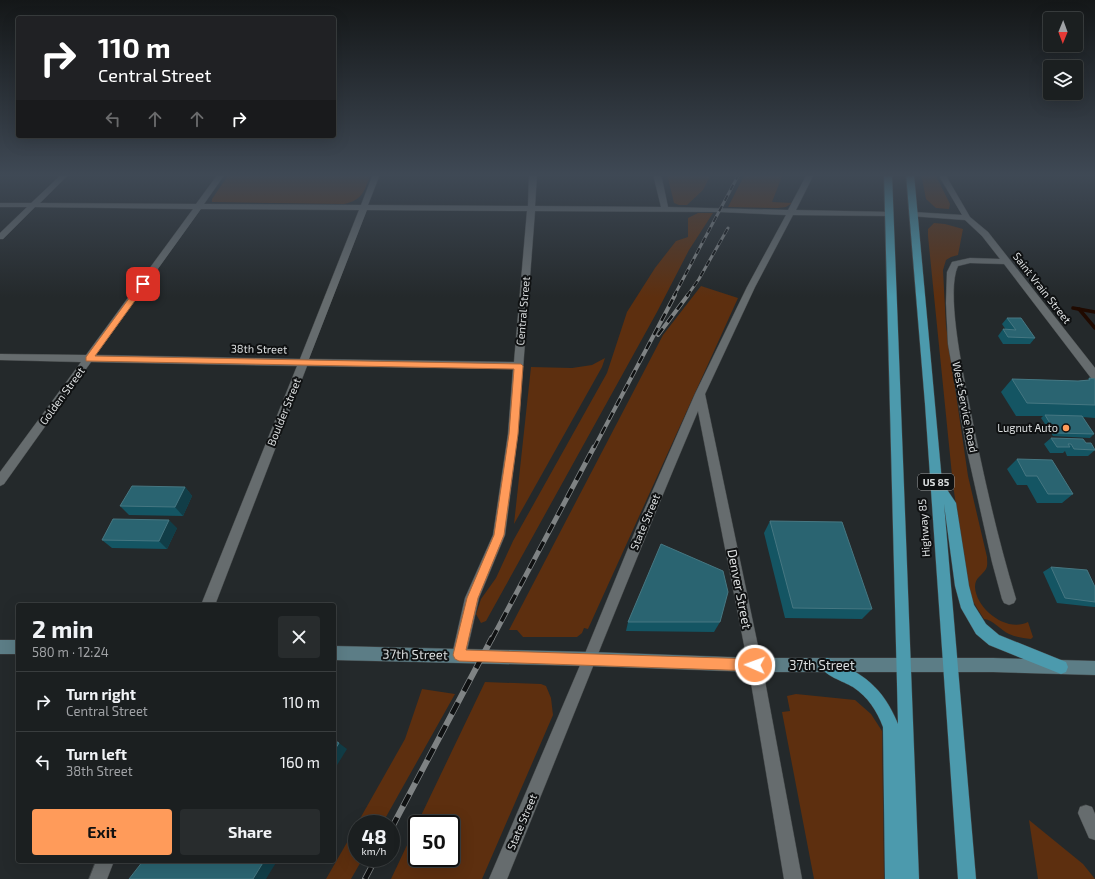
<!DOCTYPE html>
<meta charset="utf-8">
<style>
body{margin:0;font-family:"Exo 2",sans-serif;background:#282c2d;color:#f1f3f6;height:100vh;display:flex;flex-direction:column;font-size:15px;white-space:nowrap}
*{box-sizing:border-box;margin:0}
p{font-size:13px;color:#a0a2a5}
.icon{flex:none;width:22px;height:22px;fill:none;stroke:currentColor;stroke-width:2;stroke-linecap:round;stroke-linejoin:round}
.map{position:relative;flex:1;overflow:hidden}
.details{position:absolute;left:16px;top:603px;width:320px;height:260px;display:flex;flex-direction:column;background:#1b1f20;border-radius:4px;box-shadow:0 4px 16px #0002,0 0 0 1px #393d3e}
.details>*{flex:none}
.banner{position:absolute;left:16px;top:16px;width:320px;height:122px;border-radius:4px;box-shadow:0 4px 16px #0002,0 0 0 1px #393d3e;background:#202124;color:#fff;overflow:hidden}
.needle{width:26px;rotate:181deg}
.fabs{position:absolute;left:1043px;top:12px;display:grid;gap:8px}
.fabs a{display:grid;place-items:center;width:40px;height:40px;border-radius:4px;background:#1b1f20;box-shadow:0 4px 16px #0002,0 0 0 1px #393d3e;font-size:20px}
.speed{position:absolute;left:348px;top:815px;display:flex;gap:8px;font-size:20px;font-weight:700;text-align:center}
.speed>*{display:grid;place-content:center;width:52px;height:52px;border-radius:50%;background:#1b1f20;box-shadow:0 4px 16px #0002,0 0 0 1px #393d3e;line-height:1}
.speed small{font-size:10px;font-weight:400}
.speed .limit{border:2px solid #111;border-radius:6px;background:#fff;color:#111}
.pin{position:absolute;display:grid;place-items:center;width:34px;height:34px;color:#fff;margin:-17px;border-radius:8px;box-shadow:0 2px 6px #0006}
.me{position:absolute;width:44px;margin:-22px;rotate:272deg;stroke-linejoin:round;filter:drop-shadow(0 0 3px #0008)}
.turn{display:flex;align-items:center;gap:14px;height:84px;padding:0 16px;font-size:18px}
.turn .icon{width:52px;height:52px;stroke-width:2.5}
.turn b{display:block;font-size:28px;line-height:34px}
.lanes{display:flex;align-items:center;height:38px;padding:0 16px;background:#0003;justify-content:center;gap:20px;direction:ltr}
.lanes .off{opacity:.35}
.round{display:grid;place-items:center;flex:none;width:42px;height:42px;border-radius:4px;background:#282c2d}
.summary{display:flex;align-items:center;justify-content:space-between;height:68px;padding:0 16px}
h1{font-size:24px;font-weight:700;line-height:30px}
.primary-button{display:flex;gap:8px;margin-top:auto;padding:8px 16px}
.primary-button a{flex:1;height:46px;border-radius:4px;background:#ff9b5a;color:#111;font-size:16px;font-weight:700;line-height:46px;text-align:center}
.primary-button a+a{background:#282c2d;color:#f1f3f6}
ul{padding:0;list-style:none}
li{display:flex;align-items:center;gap:12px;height:60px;padding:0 16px;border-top:1px solid #393d3e}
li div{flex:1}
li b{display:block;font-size:15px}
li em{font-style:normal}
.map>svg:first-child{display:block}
.green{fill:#5d2f0f}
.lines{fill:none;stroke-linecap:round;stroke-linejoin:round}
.stream{stroke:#200a00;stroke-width:3.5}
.minor-casing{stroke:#434748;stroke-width:1}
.secondary-casing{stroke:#434748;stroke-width:1}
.trunk-casing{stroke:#434748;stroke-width:1}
.minor{fill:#666c6e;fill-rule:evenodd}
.secondary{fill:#5c7d86;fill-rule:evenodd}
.trunk{fill:#4c9aad;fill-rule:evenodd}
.rail-far3-casing{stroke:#7f8384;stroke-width:3}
.rail-far2-casing{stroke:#7f8384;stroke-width:4}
.rail-far1-casing{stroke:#7f8384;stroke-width:5}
.rail-casing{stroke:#7f8384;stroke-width:6}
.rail-far3{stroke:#0f1112;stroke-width:2;stroke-dasharray:6;stroke-linecap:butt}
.rail-far2{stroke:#0f1112;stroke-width:2.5;stroke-dasharray:8;stroke-linecap:butt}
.rail-far1{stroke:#0f1112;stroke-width:3.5;stroke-dasharray:10;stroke-linecap:butt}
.rail{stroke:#0f1112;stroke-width:4.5;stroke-dasharray:13;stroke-linecap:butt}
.wall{fill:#145563}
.shaded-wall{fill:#113d47}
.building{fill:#2a6471;stroke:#467782}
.route{fill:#ff9b5a;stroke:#a6653a}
.poi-dot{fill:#ff9b5a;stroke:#0f1112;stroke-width:1.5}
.labels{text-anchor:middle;stroke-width:4;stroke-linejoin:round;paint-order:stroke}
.shield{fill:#0f1112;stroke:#9ea1a2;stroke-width:1}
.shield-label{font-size:10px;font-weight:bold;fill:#dcdfe0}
.street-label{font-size:11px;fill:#dcdfe0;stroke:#0f1112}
.poi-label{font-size:11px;fill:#dcdfe0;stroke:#0f1112;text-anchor:end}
.near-street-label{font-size:13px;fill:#dcdfe0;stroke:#0f1112}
</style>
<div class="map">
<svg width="1095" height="879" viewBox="0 0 1095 879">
<rect width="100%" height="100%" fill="#24292b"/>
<!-- green -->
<g class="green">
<path d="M229,174H371C364,191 363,200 344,204L212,202V199Z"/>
<path d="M667,174H711L703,190L687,205H679L674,203Z"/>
<path d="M745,174H783L772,202L792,203L786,207L778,208L728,207Z"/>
<path d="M921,174H935L950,204L949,209L936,208L926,199Z"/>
<path d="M698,213H713L689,250L657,312L486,621L481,623L476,614L481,599L496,578L513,541L607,373L627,312L655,268L676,241L688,237V218Z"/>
<path d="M934,223L945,224L963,229L958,255L951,257L946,260L943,270L946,326L968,476L987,557C987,561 988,565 986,569C982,576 975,577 975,587C976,609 1007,633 1028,622L1033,637L1031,639C1023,638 1016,637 1009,634C1000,630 994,620 984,619L972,600L967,580L953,485L928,236V229Z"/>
<path d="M701,286L738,298L588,629L584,628L582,633L577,637H523L517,630H509L663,335Z"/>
<path d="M605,358L602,367L514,524L531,367L572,368L592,365Z"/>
<path d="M485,682L541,684L546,686L551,698L553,715L482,879H391L417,824V858H451V824H417Z"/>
<path d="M422,689L455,694L382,824H357L405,739Z"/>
<path d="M796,694L855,700L871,714L882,731L884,879H814L782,712L790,711L787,696Z"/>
<path d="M1029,820L1083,864L1095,879H1038Z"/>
<path d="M357,825V858H363L351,879H326Z"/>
</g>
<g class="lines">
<!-- stream -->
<g class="stream">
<path d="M1073,308L1095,312"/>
<path d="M1079,309L1095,328"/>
</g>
<defs>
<g id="minor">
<path d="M62,174H69L40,203L196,204L218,174H225L204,204L361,205L373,174H380L368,205L528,206L529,174H537L535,206L661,207L653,174H661L668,207L788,210L807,174H814L796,210L892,212V216H889L793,215L755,287L705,394L762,665L802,879H784L748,665L698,411C632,566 571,723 507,879H489L584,656L638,524L695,394L747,287L786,215L720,212L535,211L518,434L505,535L479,598L466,655L464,660L459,662L454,660L452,655L465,598L493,535L508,434L513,369L307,366L215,605H201L297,366L91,362L4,484L0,486V472L81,362L0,360V354L86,355L193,209L35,207L3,239H0V233L27,207H0V203H31ZM201,209L359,210L300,359L96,355ZM367,210L527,211L514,362L309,359Z"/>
<path d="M938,174H945L970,217L988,232L1095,368V379L1091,378L1004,264L970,263L958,266C946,291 962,368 968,398C981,465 996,533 1016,599L1014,603L1009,605L1004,603L1002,599L992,562L966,446L948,344L946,303L947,272L952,262L970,258L1000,259L982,236L965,220L910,216V212H913L962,215Z"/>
<path d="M1086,805L1092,807L1095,814V840L1089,838L1078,813L1080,807Z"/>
<path d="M96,861H114L107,879H89Z"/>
</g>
<g id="secondary">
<rect x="0" y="640" width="18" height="14"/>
<path d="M334,646L590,652L755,658H993L1095,661V675L993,672H755L590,666L334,660Z"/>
</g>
<g id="trunk">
<path d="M884,174H892L919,879H885L883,727C877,711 868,697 853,687C843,681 824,676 820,665L822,660L827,658C863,673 883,687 898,724Z"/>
<path d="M906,174H914L942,482L956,503L969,586L974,605L986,624L999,635L1066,662L1068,667L1066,672L1061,674L989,645L976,634L961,608L955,586L944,504L976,879H958L925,404Z"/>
</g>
</defs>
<!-- minor casing -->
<use href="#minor" class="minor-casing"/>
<!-- secondary casing -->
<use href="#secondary" class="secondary-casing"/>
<!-- trunk casing -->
<use href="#trunk" class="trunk-casing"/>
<!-- minor -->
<use href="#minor" class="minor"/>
<!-- secondary -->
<use href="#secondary" class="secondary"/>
<!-- trunk -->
<use href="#trunk" class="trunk"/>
<defs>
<g id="rail-far3">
<path d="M674,296L739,174"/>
<path d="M687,296L699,279L728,228"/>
</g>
<g id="rail-far2">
<path d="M658,335L688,295"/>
<path d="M594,448L675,295"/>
</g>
<path id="rail-far1" d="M492,639L594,447"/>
<g id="rail">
<path d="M391,829L492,638"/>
<path d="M365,879L376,858"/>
</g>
</defs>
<!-- rail-far3 casing -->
<use href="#rail-far3" class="rail-far3-casing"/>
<!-- rail-far2 casing -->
<use href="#rail-far2" class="rail-far2-casing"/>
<!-- rail-far1 casing -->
<use href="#rail-far1" class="rail-far1-casing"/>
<!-- rail casing -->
<use href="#rail" class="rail-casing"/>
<!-- rail-far3 -->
<use href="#rail-far3" class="rail-far3"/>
<!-- rail-far2 -->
<use href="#rail-far2" class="rail-far2"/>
<!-- rail-far1 -->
<use href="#rail-far1" class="rail-far1"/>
<!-- rail -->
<use href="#rail" class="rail"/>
</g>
<!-- wall -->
<g class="wall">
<path d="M1007,318L1035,338L1030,344H1003L998,336L1003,329L1006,330L1002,324Z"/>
<path d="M1089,378L1095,379V418L1082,417L1094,434L1090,438L1053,436L1041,418L1043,416H1016L1001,392L1012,379L1078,381L1088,380Z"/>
<path d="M1051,438L1086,443L1095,450L1088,456H1067L1065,451L1063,453H1050L1044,444Z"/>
<path d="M1017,459L1073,494L1062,503H1037L1027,485H1017L1007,469Z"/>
<path d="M185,487L192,496L183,516L129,515L120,506Z"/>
<path d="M770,521L872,609L862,619L785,618L764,533Z"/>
<path d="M177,528L167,549L112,548L102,540Z"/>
<path d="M1051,567L1095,587V607H1094L1057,603L1043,572Z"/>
<path d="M628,622H720L714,632L626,631Z"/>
</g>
<!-- shaded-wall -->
<g class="shaded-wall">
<path d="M185,487L192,496L183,516L175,507Z"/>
<path d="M169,520L177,528L167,549L159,541Z"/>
<path d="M339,743L347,749L334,770V751Z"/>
<path d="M264,861H277L266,879H253Z"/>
</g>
<!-- building -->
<g class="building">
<path d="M1007,318H1021L1035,338L1008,337L1003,329L1016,330Z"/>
<path d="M1089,378L1095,379V405L1027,403L1012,379L1078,381L1090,380Z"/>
<path d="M1045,415L1082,416L1094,434L1056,433Z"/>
<path d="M1051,438L1083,439L1086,443H1091L1095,450L1074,449L1071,444H1068L1070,447H1057Z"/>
<path d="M1017,459L1052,460L1073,494H1048L1037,476H1026Z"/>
<path d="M132,486L185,487L175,507L120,506Z"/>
<path d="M113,519L169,520L159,541L102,540Z"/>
<path d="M770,521L842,522L872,609L793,608Z"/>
<path d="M661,544L723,571L728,592L720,622H628Z"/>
<path d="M1051,567L1087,570L1095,587V602L1065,598Z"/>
<path d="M334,740L339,743L334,751Z"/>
<path d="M143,861H264L253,879H129Z"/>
</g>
<!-- sky -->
<linearGradient id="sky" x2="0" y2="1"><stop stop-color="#141718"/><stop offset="0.59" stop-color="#3f4955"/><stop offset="1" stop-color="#3f4955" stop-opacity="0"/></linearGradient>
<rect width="1095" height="297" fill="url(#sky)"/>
<!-- route -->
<path class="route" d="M141,282H143L147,284L95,356L521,364L523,366L518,434L504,535L478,598L466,650L755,659L760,661L761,665L760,669L755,671L459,661L455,659L453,655L467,598L494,535L509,434L514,369L86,361V357Z"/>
<!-- markers -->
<circle class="poi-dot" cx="1066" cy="428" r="4"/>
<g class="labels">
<!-- shield labels -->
<rect class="shield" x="918" y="474" width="36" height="16" rx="3"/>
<g class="shield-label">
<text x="936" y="486">US 85</text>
</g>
<!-- street labels -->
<g class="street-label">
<text transform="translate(1042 288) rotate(52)" y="4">Saint Vrain Street</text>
<text transform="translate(523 311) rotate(-85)" y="4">Central Street</text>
<text transform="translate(259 349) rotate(1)" y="4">38th Street</text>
<text transform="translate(62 396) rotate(-54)" y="4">Golden Street</text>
<text transform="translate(965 407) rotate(79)" y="4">West Service Road</text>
<text transform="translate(284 412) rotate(-68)" y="4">Boulder Street</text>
<text transform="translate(645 522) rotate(-67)" y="4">State Street</text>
<text transform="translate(924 528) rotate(-94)" y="4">Highway 85</text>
<text transform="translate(522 822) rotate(-67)" y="4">State Street</text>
</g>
<!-- poi labels -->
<g class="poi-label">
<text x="1058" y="432">Lugnut Auto</text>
</g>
<!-- near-street labels -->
<g class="near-street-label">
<text transform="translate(740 589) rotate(79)" y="5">Denver Street</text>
<text transform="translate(415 654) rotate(1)" y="5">37th Street</text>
<text x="822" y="670">37th Street</text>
</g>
</g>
</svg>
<div class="fabs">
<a><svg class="needle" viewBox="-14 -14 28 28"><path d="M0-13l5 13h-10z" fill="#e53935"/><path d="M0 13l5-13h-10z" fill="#a0a2a5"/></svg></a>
<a><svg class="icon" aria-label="layers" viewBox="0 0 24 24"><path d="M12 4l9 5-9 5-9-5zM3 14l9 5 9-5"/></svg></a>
</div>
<div class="speed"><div>48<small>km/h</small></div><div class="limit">50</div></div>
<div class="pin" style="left:143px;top:284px;background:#d93025"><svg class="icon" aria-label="arrive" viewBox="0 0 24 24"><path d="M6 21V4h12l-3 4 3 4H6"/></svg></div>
<svg class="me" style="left:755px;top:665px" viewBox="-20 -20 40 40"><circle r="17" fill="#ff9b5a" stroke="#fff" stroke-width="3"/><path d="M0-11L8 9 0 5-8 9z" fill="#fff"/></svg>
<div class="banner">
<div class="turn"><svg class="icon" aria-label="right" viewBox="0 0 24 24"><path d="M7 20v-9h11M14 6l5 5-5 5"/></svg><div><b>110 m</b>Central Street</div></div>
<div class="lanes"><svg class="icon off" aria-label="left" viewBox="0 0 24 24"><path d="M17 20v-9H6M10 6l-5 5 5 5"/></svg><svg class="icon off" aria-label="ahead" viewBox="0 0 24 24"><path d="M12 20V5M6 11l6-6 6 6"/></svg><svg class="icon off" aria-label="ahead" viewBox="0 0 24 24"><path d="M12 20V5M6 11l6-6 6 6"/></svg><svg class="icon" aria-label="right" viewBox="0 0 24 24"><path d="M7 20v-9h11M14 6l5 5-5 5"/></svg></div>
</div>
<section class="details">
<div class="summary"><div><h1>2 min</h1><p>580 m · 12:24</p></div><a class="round"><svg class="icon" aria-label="close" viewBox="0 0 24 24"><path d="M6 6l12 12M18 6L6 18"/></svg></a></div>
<ul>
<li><svg class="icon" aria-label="right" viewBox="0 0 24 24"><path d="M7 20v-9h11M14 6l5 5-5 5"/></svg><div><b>Turn right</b><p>Central Street</p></div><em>110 m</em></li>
<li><svg class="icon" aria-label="left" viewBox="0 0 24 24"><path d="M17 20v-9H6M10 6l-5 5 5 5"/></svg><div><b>Turn left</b><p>38th Street</p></div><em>160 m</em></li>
</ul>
<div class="primary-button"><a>Exit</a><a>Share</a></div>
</section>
</div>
